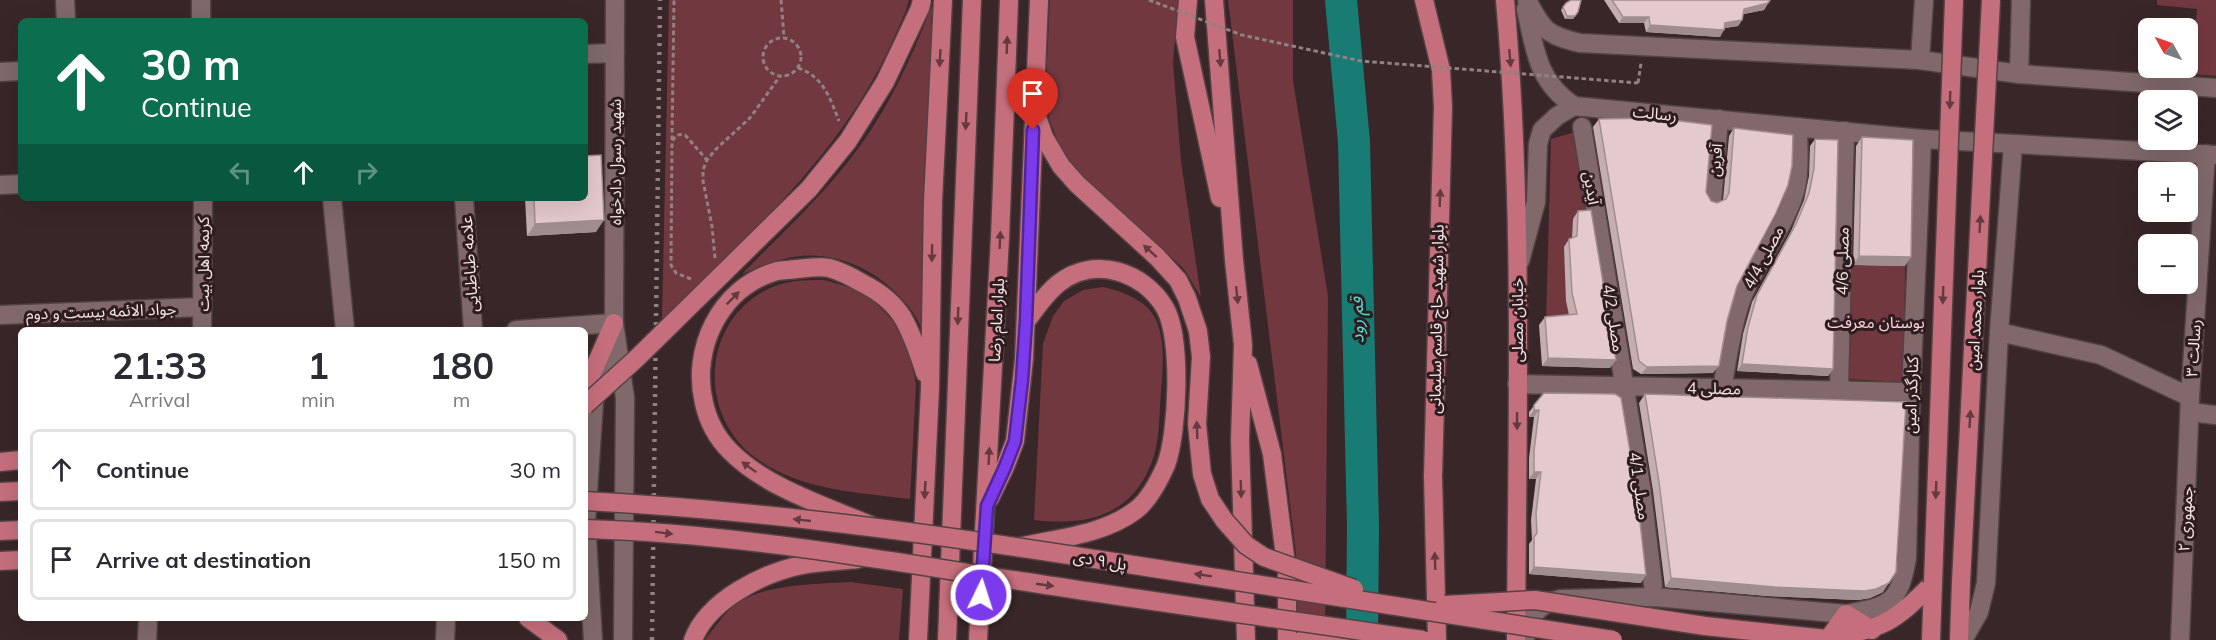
<!DOCTYPE html>
<meta charset="utf-8">
<style>
body{margin:0;font-family:Mulish,"Noto Sans Arabic",sans-serif;background:#f2f2f3;color:#2b2b33;height:100vh;display:flex;flex-direction:column;font-size:22px;white-space:nowrap}
*{box-sizing:border-box;margin:0}
p{font-size:20px;color:#7c7c81}
.icon{flex:none;width:33px;height:33px;fill:none;stroke:currentColor;stroke-width:2;stroke-linecap:round;stroke-linejoin:round}
.map{position:relative;flex:1;overflow:hidden}
.details{position:absolute;left:18px;top:327px;width:570px;height:294px;display:flex;flex-direction:column;background:#fff;border-radius:9px;box-shadow:0 6px 24px #0002}
.details>*{flex:none}
.guide{position:absolute;left:18px;top:18px;width:570px;height:183px;border-radius:9px;box-shadow:0 6px 24px #0002;background:#0b6e4f;color:#fff;overflow:hidden}
.needle{width:39px;rotate:310deg}
.buttons{position:absolute;left:2138px;top:18px;display:grid;gap:12px}
.buttons a{display:grid;place-items:center;width:60px;height:60px;border-radius:9px;background:#fff;box-shadow:0 6px 24px #0002;font-size:30px}
.pin{position:absolute;display:grid;place-items:center;width:51px;height:51px;color:#fff;margin:-62px -26px;border-radius:50% 50% 50% 0;rotate:-45deg;box-shadow:0 0 6px #0007}
.pin .icon{rotate:45deg}
.me{position:absolute;width:66px;margin:-33px;rotate:4deg;stroke-linejoin:round;filter:drop-shadow(0 0 4px #0008)}
.turn{display:flex;align-items:center;gap:21px;height:126px;padding:0 24px;font-size:27px}
.turn .icon{width:78px;height:78px;stroke-width:2.5}
.turn b{display:block;font-size:42px;line-height:51px}
.lanes{display:flex;align-items:center;height:57px;padding:0 24px;background:#0003;justify-content:center;gap:30px;direction:ltr}
.lanes .off{opacity:.35}
.eta{display:flex;justify-content:space-evenly;align-items:center;height:102px;text-align:center}
.eta b{font-size:36px;font-weight:700;line-height:42px}
ul{padding:0;list-style:none}
li{display:flex;align-items:center;gap:18px;height:81px;margin:0 12px 9px;padding:0 12px;border:3px solid #e1e1e2;border-radius:9px}
li div{flex:1}
li b{display:block;font-size:22px}
li em{font-style:normal}
.map>svg:first-child{display:block}
.green{fill:#723840}
.lines{fill:none;stroke-linecap:round;stroke-linejoin:round}
.river{stroke:#187c74;stroke-width:32}
.minor-casing{stroke:#534244;stroke-width:21}
.major-casing{stroke:#534244;stroke-width:21}
.path{stroke:#918182;stroke-width:3;stroke-dasharray:4.5 3;stroke-linecap:butt}
.minor{stroke:#81696b;stroke-width:18}
.major{stroke:#c66f7c;stroke-width:18}
.rail{stroke:#908082;stroke-width:4.5;stroke-dasharray:3 6;stroke-linecap:butt}
.major-bridge-casing{stroke:#534244;stroke-width:21;stroke-linecap:butt}
.path-bridge{stroke:#918182;stroke-width:3;stroke-dasharray:4.5 3;stroke-linecap:butt}
.major-bridge{stroke:#c66f7c;stroke-width:18}
.wall{fill:#c5aeb0}
.shaded-wall{fill:#a08d90}
.building{fill:#e5cacd;stroke:#a08d90;stroke-width:1.5}
.oneway{fill:#64393f}
.route-casing{stroke:#51269a;stroke-width:15}
.route{stroke:#7c3aed;stroke-width:10}
.labels{text-anchor:middle;stroke-width:6;stroke-linejoin:round;paint-order:stroke}
.street-label{font-size:16px;fill:#f3e6e7;stroke:#2f1c1e}
.park-label{font-size:16px;fill:#fdd4d7;stroke:#2f1c1e}
.water-label{font-size:18px;font-style:italic;fill:#55dacf;stroke:#2f1c1e}
</style>
<div class="map">
<svg width="2216" height="640" viewBox="0 0 2216 640">
<rect width="100%" height="100%" fill="#392628"/>
<!-- green -->
<g class="green">
<path d="M669,0H909C905,15 898,28 892,42C842,154 748,236 662,320Z"/>
<path d="M1050,0H1178L1173,63L1181,161L1201,297L1184,269L1152,239L1104,201L1064,156L1049,119L1046,81Z"/>
<path d="M1228,0H1293V81L1328,296L1325,640H1295L1296,553Z"/>
<path d="M2157,0H2216V76L2191,74L2197,9L2157,5Z"/>
<path d="M932,5L925,335C920,326 916,315 909,307C883,274 843,252 800,256C780,258 761,266 742,274C776,239 812,206 843,168C883,120 910,63 932,5Z"/>
<path d="M1575,132L1593,218L1571,245L1566,301L1571,322L1546,325L1551,139Z"/>
<path d="M1849,265L1905,266L1904,382L1845,379Z"/>
<path d="M824,280L849,287L872,299L893,321L909,352L916,384L910,499C857,492 801,491 756,458C698,416 701,324 766,290C785,280 804,280 824,280Z"/>
<path d="M1103,287C1121,291 1144,299 1154,316C1166,337 1163,368 1161,392C1159,415 1160,443 1151,464C1130,517 1085,526 1034,520L1043,344L1053,316L1064,301L1083,290Z"/>
<path d="M850,582L903,589L899,640H705C713,629 722,617 732,607C758,584 817,584 850,582Z"/>
</g>
<g class="lines">
<!-- river -->
<path class="river" d="M1341,0L1354,142L1363,526L1362,640"/>
<defs>
<g id="minor">
<path d="M65,0L66,21"/>
<path d="M201,0V21"/>
<path d="M615,0L614,323L625,398L623,640"/>
<path d="M1527,0C1543,30 1546,35 1580,43L1920,60L2019,74L2216,88"/>
<path d="M1526,9C1535,50 1537,81 1574,106"/>
<path d="M585,54L615,53"/>
<path d="M1920,60L1924,0"/>
<path d="M0,72L21,71"/>
<path d="M2019,74L2021,0"/>
<path d="M1582,127L1642,493L1653,585"/>
<path d="M0,185L21,184"/>
<path d="M332,198L345,330"/>
<path d="M464,198L473,330"/>
<path d="M1712,200L1719,119"/>
<path d="M1520,261L1536,202L1538,144L1542,130L1557,116L1574,106L1922,139L2216,155"/>
<path d="M0,315L202,307"/>
<path d="M202,330L203,198"/>
<path d="M516,330L614,323"/>
<path d="M1999,332L2101,355L2190,397"/>
<path d="M1517,384L1911,392"/>
<path d="M1722,388C1728,359 1731,327 1742,298C1756,261 1791,220 1797,182C1800,165 1798,145 1798,127"/>
<path d="M1839,391L1845,131"/>
<path d="M2190,412L2216,415"/>
<path d="M147,640L148,618"/>
<path d="M445,640L446,618"/>
<path d="M593,640L586,521L594,402L607,351"/>
<path d="M1525,640C1526,618 1538,604 1560,599L1654,597L1846,614C1890,606 1899,604 1907,558L1911,392L1922,139"/>
<path d="M1963,640L1979,612L1986,583L1999,332L2013,145"/>
<path d="M2180,640L2190,397L2206,154"/>
</g>
<g id="major">
<path d="M1188,0L1185,37L1220,198"/>
<path d="M1214,0L1234,260L1243,345L1240,440L1246,640"/>
<path d="M1424,0L1441,70L1443,107L1433,476L1437,640"/>
<path d="M1505,0C1524,212 1517,427 1516,640"/>
<path d="M1037,117L1044,137L1061,166"/>
<path d="M1248,364L1272,454L1287,572V640"/>
<path d="M585,389L614,323"/>
<path d="M0,462L21,460"/>
<path d="M0,492L21,491"/>
<path d="M990,498L1005,467L1015,441L1024,359L1039,0"/>
<path d="M870,525C825,506 765,487 730,451C717,438 708,421 704,403C691,350 719,289 774,272C781,270 790,270 797,269C807,268 820,266 829,268C840,271 852,277 862,283C878,291 894,303 903,318C913,336 919,354 925,373"/>
<path d="M0,531L21,530"/>
<path d="M1019,547C1058,538 1103,535 1136,510C1149,500 1159,481 1166,465C1178,433 1182,338 1165,308C1144,272 1095,255 1059,283C1046,293 1037,307 1027,320"/>
<path d="M0,561L21,560"/>
<path d="M528,618L558,640"/>
<path d="M1705,626L1836,640"/>
<path d="M1829,638C1885,627 1892,624 1933,583"/>
<path d="M1829,638L1846,614L1872,630"/>
<path d="M693,640C708,600 763,573 802,565C820,562 840,561 858,559"/>
<path d="M918,640L930,388L933,201L943,0"/>
<path d="M947,640L972,0"/>
<path d="M978,640L1000,238L1009,0"/>
<path d="M1302,640L1353,631"/>
<path d="M1931,640L1933,583"/>
<path d="M1959,640L1961,582"/>
</g>
</defs>
<!-- minor casing -->
<use href="#minor" class="minor-casing"/>
<!-- major casing -->
<use href="#major" class="major-casing"/>
<!-- path -->
<g class="path">
<path d="M781,0L784,37"/>
<circle cx="782" cy="57" r="19"/>
<path d="M798,68C823,76 830,98 839,121"/>
<path d="M1638,83L1641,63"/>
<path d="M672,140L674,0"/>
<path d="M715,258L712,226L703,181V170L707,160L716,149L750,118L780,76"/>
<path d="M691,279L676,273L671,265L672,142C675,136 678,133 685,135L707,160"/>
</g>
<!-- minor -->
<use href="#minor" class="minor"/>
<!-- major -->
<use href="#major" class="major"/>
<!-- rail -->
<path class="rail" d="M652,640L660,0"/>
<defs>
<g id="major-bridge">
<path d="M1061,166L1077,184L1157,257L1178,280L1187,298L1198,331L1201,357L1197,424L1202,474L1210,499L1224,520L1246,545L1264,557L1354,589"/>
<path d="M585,405L637,358L809,189L848,141L885,82L920,8L922,0"/>
<path d="M585,501C760,510 935,534 1108,561C1277,586 1445,614 1613,640"/>
<path d="M585,529C733,533 881,560 1027,582C1159,603 1291,620 1423,640"/>
<path d="M1961,582L1991,0"/>
<path d="M1933,583L1954,0"/>
<path d="M1445,605L1535,600L1705,626"/>
</g>
</defs>
<!-- major-bridge casing -->
<use href="#major-bridge" class="major-bridge-casing"/>
<!-- path-bridge -->
<path class="path-bridge" d="M1149,0L1242,35L1361,61L1638,83"/>
<!-- major-bridge -->
<use href="#major-bridge" class="major-bridge"/>
</g>
<!-- wall -->
<g class="wall">
<path d="M1604,0H1770L1764,10L1743,14L1742,20L1738,26L1724,28L1720,37L1646,32L1644,23H1619Z"/>
<path d="M1566,3L1578,12L1573,19H1565L1561,10Z"/>
<path d="M1599,119L1706,192L1711,201L1717,203L1723,200L1729,136L1734,128L1737,286L1713,373L1641,374L1633,369L1593,127Z"/>
<path d="M1862,137L1905,266L1853,265L1856,146Z"/>
<path d="M1815,139L1833,369L1828,376L1737,371L1743,334L1752,302L1791,231L1804,200L1809,176L1810,146Z"/>
<path d="M525,198H585L596,232L527,236Z"/>
<path d="M1578,211L1610,368L1542,366L1539,325L1545,317L1569,315L1566,301L1564,247L1569,239L1572,238L1573,219Z"/>
<path d="M1544,393L1641,583L1529,574V544L1532,540L1531,520L1536,479H1529V458L1534,417H1529V412Z"/>
<path d="M1645,394L1883,592L1870,598L1858,600L1768,596L1665,587L1653,491L1639,403Z"/>
</g>
<!-- shaded-wall -->
<g class="shaded-wall">
<path d="M1768,3L1764,10L1740,15L1744,9Z"/>
<path d="M1567,16H1575L1573,19H1565Z"/>
<path d="M1623,17H1649L1644,23H1619Z"/>
<path d="M1742,20L1738,26L1720,29L1725,23Z"/>
<path d="M1650,25L1724,30L1720,37L1646,32Z"/>
<path d="M604,220L596,232L527,236L535,224Z"/>
<path d="M1859,256L1911,257L1905,266L1853,265Z"/>
<path d="M1548,358L1616,360L1610,368L1542,366Z"/>
<path d="M1742,364L1833,369L1828,376L1737,371Z"/>
<path d="M1719,366L1713,373L1641,374L1647,367Z"/>
<path d="M1534,410H1539L1534,417H1529Z"/>
<path d="M1534,472H1541L1536,479H1529Z"/>
<path d="M1534,567L1646,575L1641,583L1529,574Z"/>
<path d="M1671,578L1889,583L1883,592L1870,598L1858,600L1768,596L1665,587Z"/>
</g>
<!-- building -->
<g class="building">
<path d="M1571,0H1581L1578,12L1575,16H1567L1563,7L1566,3Z"/>
<path d="M1612,0H1770L1768,3L1744,9L1742,20L1725,23L1724,30L1650,25L1649,17H1623Z"/>
<path d="M1656,118L1712,125L1706,192L1711,201L1717,203L1726,199L1729,193L1734,128L1793,135L1792,166L1788,185L1776,213L1737,286L1727,321L1719,366L1647,367L1639,361L1599,119Z"/>
<path d="M1862,137L1913,140L1911,257L1859,256Z"/>
<path d="M1815,139L1838,140L1833,369L1742,364L1748,327L1757,295L1796,224L1809,193L1814,169Z"/>
<path d="M601,155L604,220L535,224L534,198H585V156Z"/>
<path d="M1591,210L1616,360L1548,358L1545,317L1577,314L1572,293L1569,239L1577,236L1578,211Z"/>
<path d="M1544,393L1615,394L1621,398L1636,487L1646,575L1534,567V537L1537,533L1536,513L1541,472H1534V451L1539,410H1534V405Z"/>
<path d="M1645,394L1906,402L1896,572L1889,583L1876,589L1864,591L1775,587L1671,578L1659,482Z"/>
</g>
<!-- one-way arrows -->
<defs><path id="oneway-solid" d="M-6-.8H1V-3.2L6.5 0L1 3.2V.8H-6Z" transform="scale(1.5)"/></defs>
<g class="oneway">
<use href="#oneway-solid" transform="translate(1007 45) rotate(-88)"/>
<use href="#oneway-solid" transform="translate(940 58) rotate(93)"/>
<use href="#oneway-solid" transform="translate(1220 58) rotate(85)"/>
<use href="#oneway-solid" transform="translate(1510 58) rotate(85)"/>
<use href="#oneway-solid" transform="translate(1950 100) rotate(92)"/>
<use href="#oneway-solid" transform="translate(966 121) rotate(93)"/>
<use href="#oneway-solid" transform="translate(1440 198) rotate(-88)"/>
<use href="#oneway-solid" transform="translate(1980 224) rotate(-87)"/>
<use href="#oneway-solid" transform="translate(1000 240) rotate(-87)"/>
<use href="#oneway-solid" transform="translate(1150 251) rotate(-138)"/>
<use href="#oneway-solid" transform="translate(932 253) rotate(91)"/>
<use href="#oneway-solid" transform="translate(1237 295) rotate(84)"/>
<use href="#oneway-solid" transform="translate(1943 295) rotate(92)"/>
<use href="#oneway-solid" transform="translate(733 298) rotate(-45)"/>
<use href="#oneway-solid" transform="translate(958 316) rotate(92)"/>
<use href="#oneway-solid" transform="translate(1970 419) rotate(-87)"/>
<use href="#oneway-solid" transform="translate(1517 421) rotate(90)"/>
<use href="#oneway-solid" transform="translate(1197 430) rotate(-92)"/>
<use href="#oneway-solid" transform="translate(989 456) rotate(-87)"/>
<use href="#oneway-solid" transform="translate(749 467) rotate(-144)"/>
<use href="#oneway-solid" transform="translate(1241 489) rotate(88)"/>
<use href="#oneway-solid" transform="translate(925 490) rotate(93)"/>
<use href="#oneway-solid" transform="translate(1936 490) rotate(92)"/>
<use href="#oneway-solid" transform="translate(802 520) rotate(-174)"/>
<use href="#oneway-solid" transform="translate(664 533) rotate(7)"/>
<use href="#oneway-solid" transform="translate(1435 561) rotate(-92)"/>
<use href="#oneway-solid" transform="translate(1203 575) rotate(-171)"/>
<use href="#oneway-solid" transform="translate(1045 585) rotate(8)"/>
</g>
<g class="lines">
<defs>
<path id="route" d="M981,595L987,506L1005,467L1015,441L1022,380L1026,321L1033,130"/>
</defs>
<!-- route casing -->
<use href="#route" class="route-casing"/>
<!-- route -->
<use href="#route" class="route"/>
</g>
<g class="labels">
<!-- street labels -->
<g class="street-label">
<text transform="translate(1655 113) rotate(6)" y="6">رسالت</text>
<text transform="translate(1715 160) rotate(-85)" y="6">آفرین</text>
<text transform="translate(615 162) rotate(-90)" y="6">شهید رسول دادخواه</text>
<text transform="translate(1592 188) rotate(80)" y="6">آیدین</text>
<text transform="translate(1763 257) rotate(-62)" y="6">مصلی 4/4</text>
<text transform="translate(1842 261) rotate(-89)" y="6">مصلی 4/6</text>
<text transform="translate(203 264) rotate(-90)" y="6">کریمه اهل بیت</text>
<text transform="translate(469 264) rotate(-94)" y="6">علامه طباطبایی</text>
<text transform="translate(101 311) rotate(-2)" y="6">جواد الائمه بیست و دوم</text>
<text transform="translate(1614 318) rotate(81)" y="6">مصلی 4/2</text>
<text transform="translate(1436 319) rotate(-89)" y="6">بلوار شهید حاج قاسم سلیمانی</text>
<text transform="translate(996 320) rotate(-87)" y="6">بلوار امام رضا</text>
<text transform="translate(1517 320) rotate(-90)" y="6">خیابان مصلی</text>
<text transform="translate(1975 320) rotate(-87)" y="6">بلوار محمد امین</text>
<text transform="translate(2193 348) rotate(-86)" y="6">رسالت ۳</text>
<text transform="translate(1714 388) rotate(1)" y="6">مصلی 4</text>
<text transform="translate(1911 395) rotate(-88)" y="6">کنارگذر امین</text>
<text transform="translate(1640 486) rotate(82)" y="6">مصلی 4/1</text>
<text transform="translate(2185 519) rotate(-87)" y="6">جمهوری ۲</text>
<text transform="translate(1100 560) rotate(9)" y="6">پل ۹ دی</text>
</g>
<!-- park labels -->
<g class="park-label">
<text x="1876" y="328">بوستان معرفت</text>
</g>
<!-- water labels -->
<g class="water-label">
<text transform="translate(1357 320) rotate(-91)" y="6">قم رود</text>
</g>
</g>
</svg>
<div class="buttons">
<a><svg class="needle" viewBox="-14 -14 28 28"><path d="M0-13l5 13h-10z" fill="#e53935"/><path d="M0 13l5-13h-10z" fill="#7c7c81"/></svg></a>
<a><svg class="icon" aria-label="layers" viewBox="0 0 24 24"><path d="M12 4l9 5-9 5-9-5zM3 14l9 5 9-5"/></svg></a>
<a>+</a>
<a>−</a>
</div>
<div class="pin" style="left:1033px;top:130px;background:#d93025"><svg class="icon" aria-label="arrive" viewBox="0 0 24 24"><path d="M6 21V4h12l-3 4 3 4H6"/></svg></div>
<svg class="me" style="left:981px;top:595px" viewBox="-20 -20 40 40"><circle r="17" fill="#7c3aed" stroke="#fff" stroke-width="3"/><path d="M0-11L8 9 0 5-8 9z" fill="#fff"/></svg>
<div class="guide">
<div class="turn"><svg class="icon" aria-label="ahead" viewBox="0 0 24 24"><path d="M12 20V5M6 11l6-6 6 6"/></svg><div><b>30 m</b>Continue</div></div>
<div class="lanes"><svg class="icon off" aria-label="left" viewBox="0 0 24 24"><path d="M17 20v-9H6M10 6l-5 5 5 5"/></svg><svg class="icon" aria-label="ahead" viewBox="0 0 24 24"><path d="M12 20V5M6 11l6-6 6 6"/></svg><svg class="icon off" aria-label="right" viewBox="0 0 24 24"><path d="M7 20v-9h11M14 6l5 5-5 5"/></svg></div>
</div>
<section class="details">
<div class="eta">
<div><b>21:33</b><p>Arrival</p></div>
<div><b>1</b><p>min</p></div>
<div><b>180</b><p>m</p></div>
</div>
<ul>
<li><svg class="icon" aria-label="ahead" viewBox="0 0 24 24"><path d="M12 20V5M6 11l6-6 6 6"/></svg><div><b>Continue</b></div><em>30 m</em></li>
<li><svg class="icon" aria-label="arrive" viewBox="0 0 24 24"><path d="M6 21V4h12l-3 4 3 4H6"/></svg><div><b>Arrive at destination</b></div><em>150 m</em></li>
</ul>
</section>
</div>
